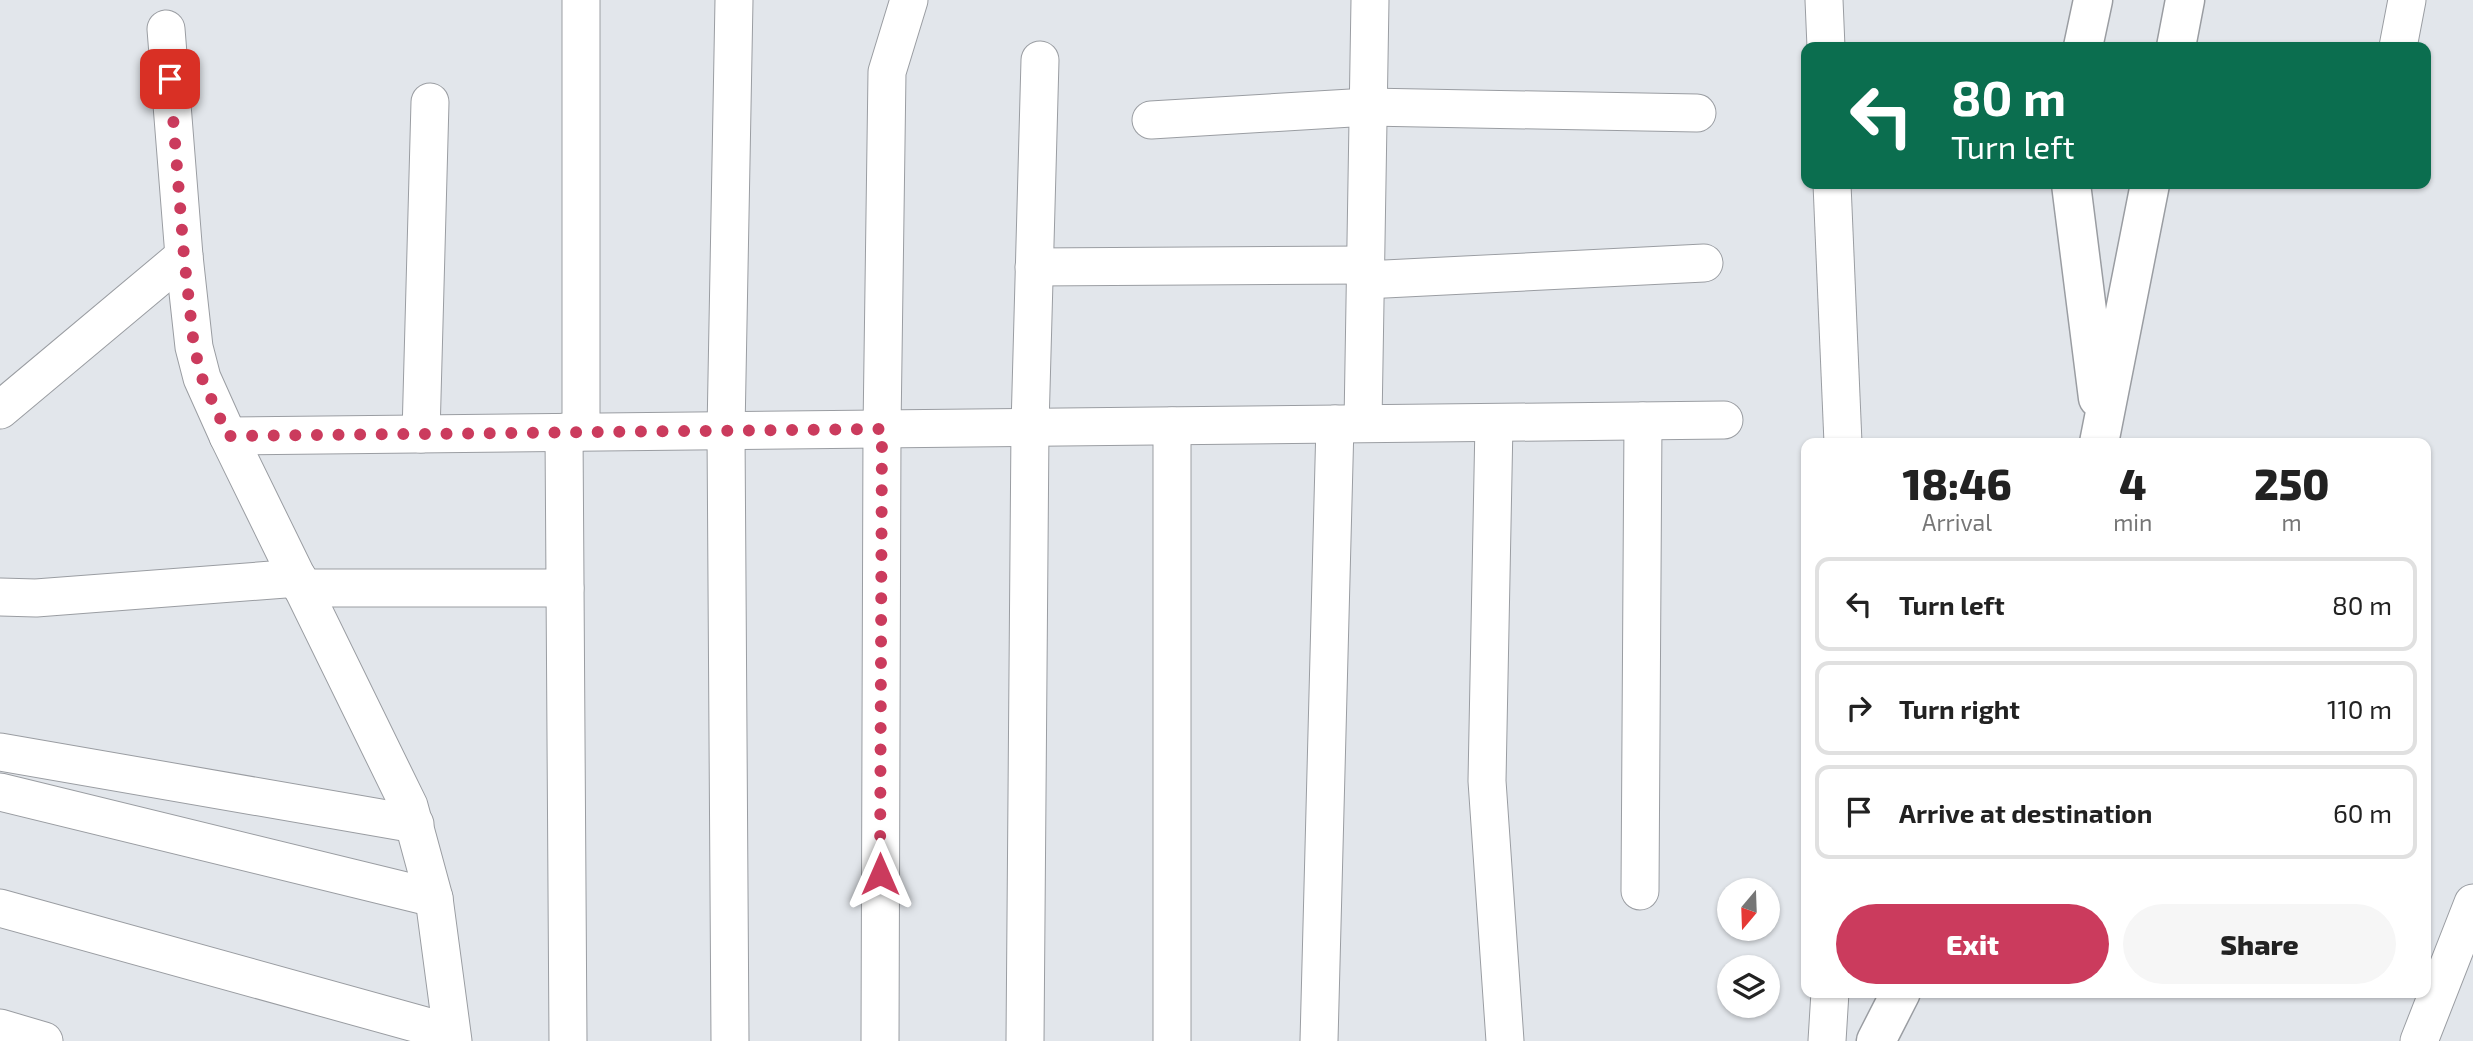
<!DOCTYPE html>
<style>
body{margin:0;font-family:"Exo 2",sans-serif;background:#f6f6f6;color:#222;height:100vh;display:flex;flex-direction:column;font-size:26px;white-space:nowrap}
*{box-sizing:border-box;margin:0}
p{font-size:23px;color:#767676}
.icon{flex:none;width:38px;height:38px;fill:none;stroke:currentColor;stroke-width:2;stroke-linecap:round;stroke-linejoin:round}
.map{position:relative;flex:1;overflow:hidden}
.side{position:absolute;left:1801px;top:438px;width:630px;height:560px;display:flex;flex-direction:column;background:#fff;border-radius:14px;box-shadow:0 2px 5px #0004}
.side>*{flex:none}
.banner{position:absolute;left:1801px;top:42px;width:630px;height:147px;border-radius:14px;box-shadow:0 2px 5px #0004;background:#0b6e4f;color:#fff;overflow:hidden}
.needle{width:46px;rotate:199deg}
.tools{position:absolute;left:1717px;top:878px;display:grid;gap:14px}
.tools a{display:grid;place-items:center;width:63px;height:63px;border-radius:50%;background:#fff;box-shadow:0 2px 5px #0004;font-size:35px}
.pin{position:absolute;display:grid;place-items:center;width:60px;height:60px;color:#fff;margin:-30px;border-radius:14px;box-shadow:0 4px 10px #0006}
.me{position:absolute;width:77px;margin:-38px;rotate:0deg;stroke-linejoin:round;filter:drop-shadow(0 0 5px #0008)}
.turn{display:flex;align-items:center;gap:24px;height:147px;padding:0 35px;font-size:32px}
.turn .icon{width:91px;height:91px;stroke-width:2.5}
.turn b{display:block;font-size:49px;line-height:60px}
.eta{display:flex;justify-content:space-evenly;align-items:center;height:119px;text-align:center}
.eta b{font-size:42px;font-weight:800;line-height:49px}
.button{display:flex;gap:14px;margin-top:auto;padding:14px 35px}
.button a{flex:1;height:80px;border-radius:42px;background:#cb3b5d;color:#fff;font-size:28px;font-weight:800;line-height:80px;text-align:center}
.button a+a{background:#f6f6f6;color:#222}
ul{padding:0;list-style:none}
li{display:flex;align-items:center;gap:21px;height:94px;margin:0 14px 10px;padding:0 21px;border:4px solid #e0e0e0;border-radius:14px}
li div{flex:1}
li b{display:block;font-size:26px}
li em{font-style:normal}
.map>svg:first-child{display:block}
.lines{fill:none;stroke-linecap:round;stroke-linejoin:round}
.street-casing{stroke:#9a9da2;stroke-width:39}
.secondary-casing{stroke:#9a9da2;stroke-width:41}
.street{stroke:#fff;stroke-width:37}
.secondary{stroke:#fff;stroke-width:38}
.route{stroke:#cb3b5d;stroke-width:12;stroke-dasharray:0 21.6}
</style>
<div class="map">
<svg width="2473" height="1041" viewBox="0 0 2473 1041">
<rect width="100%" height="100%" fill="#e2e6eb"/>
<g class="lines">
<defs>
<g id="street">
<path d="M581,0V432"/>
<path d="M1824,0L1826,47"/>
<path d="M166,29L184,256L194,347L202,378L228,436L409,806L434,898L453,1041"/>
<path d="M2398,47L2407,0"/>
<path d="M1151,120L1368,107L1697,113"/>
<path d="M1832,184L1843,443"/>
<path d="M1034,267L1366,265"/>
<path d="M1365,280L1704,263"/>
<path d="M0,410L184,256"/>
<path d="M1363,423L1370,0"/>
<path d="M1494,423L1487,781L1505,1041"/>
<path d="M564,432L568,1041"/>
<path d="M421,434L430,102"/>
<path d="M228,436L1724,420"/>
<path d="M302,588H565"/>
<path d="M0,597L36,598L298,578"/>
<path d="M0,752L415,824"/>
<path d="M0,792L434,898"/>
<path d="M1640,891L1643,421"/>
<path d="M0,908L451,1033"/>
<path d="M0,1028L44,1041"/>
<path d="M730,1041L726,431L734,0"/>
<path d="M880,1041L882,429L887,72L909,0"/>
<path d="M1025,1041L1030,427L1040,60"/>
<path d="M1172,1041V426"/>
<path d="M1319,1041L1335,424"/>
<path d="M1827,1041L1830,992"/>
<path d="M2419,1041L2473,903"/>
</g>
<g id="secondary">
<path d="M2083,47L2093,0"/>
<path d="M2176,47L2185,0"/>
<path d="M2071,184L2098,398"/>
<path d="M2099,443L2150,184"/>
<path d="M1876,1041L1901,992"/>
</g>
</defs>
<!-- street casing -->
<use href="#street" class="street-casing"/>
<!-- secondary casing -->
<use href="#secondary" class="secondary-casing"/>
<!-- street -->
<use href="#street" class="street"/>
<!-- secondary -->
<use href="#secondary" class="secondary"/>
</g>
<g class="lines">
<!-- route -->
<path class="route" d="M170,79L184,256L194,347L202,378L228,436L882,429L880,874"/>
</g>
</svg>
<div class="tools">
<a><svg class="needle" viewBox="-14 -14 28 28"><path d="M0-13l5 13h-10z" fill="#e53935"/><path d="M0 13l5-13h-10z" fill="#767676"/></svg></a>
<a><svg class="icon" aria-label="layers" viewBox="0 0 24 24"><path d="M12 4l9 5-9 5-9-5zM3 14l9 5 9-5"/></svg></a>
</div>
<div class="pin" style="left:170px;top:79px;background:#d93025"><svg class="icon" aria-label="arrive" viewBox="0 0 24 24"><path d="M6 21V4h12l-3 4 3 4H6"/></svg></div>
<svg class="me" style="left:880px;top:874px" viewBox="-20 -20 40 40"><path d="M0-17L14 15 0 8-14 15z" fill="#cb3b5d" stroke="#fff" stroke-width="4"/></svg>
<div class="banner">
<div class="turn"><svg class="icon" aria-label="left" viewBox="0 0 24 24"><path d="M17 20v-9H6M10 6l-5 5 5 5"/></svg><div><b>80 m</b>Turn left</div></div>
</div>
<section class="side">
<div class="eta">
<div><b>18:46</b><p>Arrival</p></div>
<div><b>4</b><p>min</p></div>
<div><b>250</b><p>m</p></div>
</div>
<ul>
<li><svg class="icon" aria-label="left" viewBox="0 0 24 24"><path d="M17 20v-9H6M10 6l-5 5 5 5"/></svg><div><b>Turn left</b></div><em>80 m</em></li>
<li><svg class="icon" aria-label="right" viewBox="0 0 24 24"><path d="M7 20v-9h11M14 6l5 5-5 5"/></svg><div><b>Turn right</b></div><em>110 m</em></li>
<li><svg class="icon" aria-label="arrive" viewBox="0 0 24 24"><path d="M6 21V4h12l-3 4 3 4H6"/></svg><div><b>Arrive at destination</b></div><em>60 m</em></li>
</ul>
<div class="button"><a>Exit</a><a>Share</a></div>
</section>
</div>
